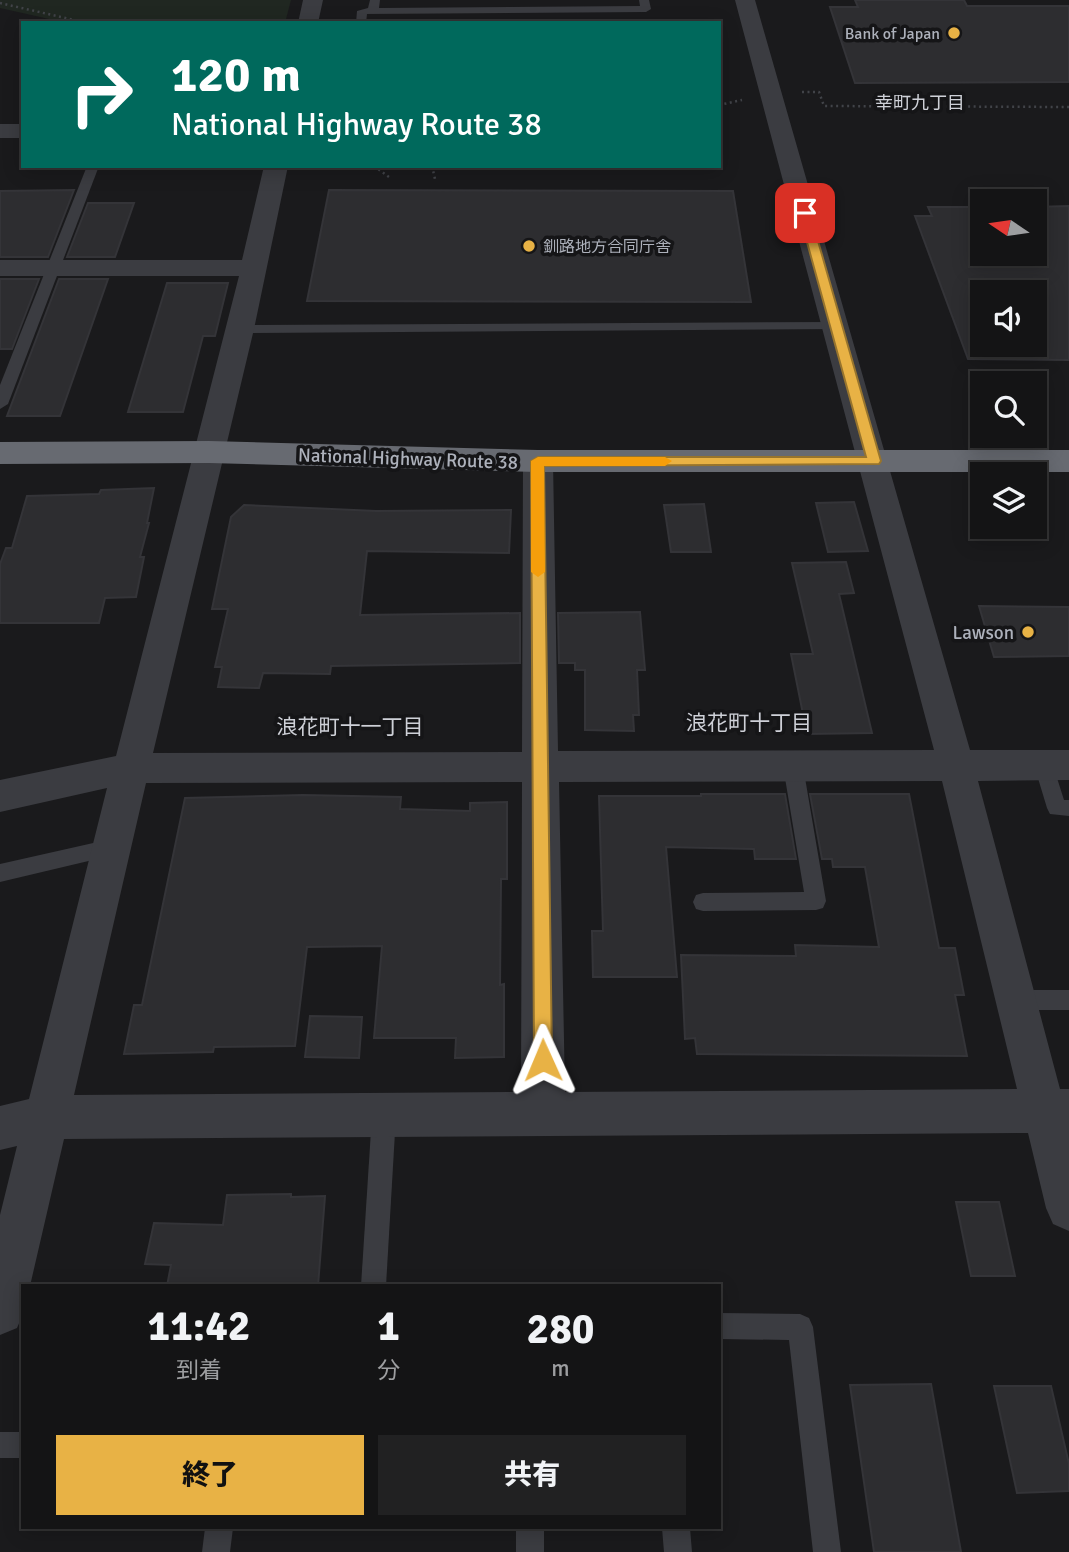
<!DOCTYPE html>
<html lang="ja">
<meta charset="utf-8">
<style>
body{margin:0;font-family:Signika,"Noto Sans JP",sans-serif;background:#212122;color:#f1f3f6;height:100vh;display:flex;flex-direction:column;font-size:26px;white-space:nowrap}
*{box-sizing:border-box;margin:0}
p{font-size:23px;color:#9d9ea0}
.icon{flex:none;width:38px;height:38px;fill:none;stroke:currentColor;stroke-width:2;stroke-linecap:round;stroke-linejoin:round}
.map{position:relative;flex:1;overflow:hidden}
.details{position:absolute;left:21px;top:1284px;width:700px;height:245px;display:flex;flex-direction:column;background:#141415;border-radius:0px;box-shadow:0 4px 18px #0003,0 0 0 2px #333334}
.details>*{flex:none}
.top-card{position:absolute;left:21px;top:21px;width:700px;height:147px;border-radius:0px;box-shadow:0 4px 18px #0003,0 0 0 2px #333334;background:#00695c;color:#fff;overflow:hidden}
.needle{width:46px;rotate:283deg}
.tools{position:absolute;left:970px;top:189px;display:grid;gap:14px}
.tools a{display:grid;place-items:center;width:77px;height:77px;border-radius:0px;background:#141415;box-shadow:0 4px 18px #0003,0 0 0 2px #333334;font-size:35px}
.pin{position:absolute;display:grid;place-items:center;width:60px;height:60px;color:#fff;margin:-30px;border-radius:14px;box-shadow:0 4px 10px #0006}
.me{position:absolute;width:77px;margin:-38px;rotate:359deg;stroke-linejoin:round;filter:drop-shadow(0 0 5px #0008)}
.turn{display:flex;align-items:center;gap:24px;height:147px;padding:0 35px;font-size:32px}
.turn .icon{width:91px;height:91px;stroke-width:2.5}
.turn b{display:block;font-size:49px;line-height:60px}
.eta{display:flex;justify-content:space-evenly;align-items:center;height:119px;text-align:center}
.eta b{font-size:42px;font-weight:800;line-height:49px}
.primary-button{display:flex;gap:14px;margin-top:auto;padding:14px 35px}
.primary-button a{flex:1;height:80px;border-radius:0px;background:#e8b245;color:#111;font-size:28px;font-weight:800;line-height:80px;text-align:center}
.primary-button a+a{background:#212122;color:#f1f3f6}
.map>svg:first-child{display:block}
.green{fill:#202721}
.building{fill:#2d2d30;stroke:#343438;stroke-width:2;fill-rule:evenodd}
.lines{fill:none;stroke-linecap:round;stroke-linejoin:round}
.path{stroke:#414348;stroke-width:2.5;stroke-dasharray:2 3.5;stroke-linecap:butt}
.lane{fill:#3b3c41;fill-rule:evenodd}
.street{fill:#3b3c41;fill-rule:evenodd}
.highway{fill:#676a71;fill-rule:evenodd}
.route{fill:#e8b245;stroke:#97742d;stroke-width:2}
.slow{fill:#f59e0b}
.poi-dot{fill:#e8b245;stroke:#151517;stroke-width:2.5}
.labels{text-anchor:middle;stroke-width:7;stroke-linejoin:round;paint-order:stroke}
.far-poi-label{font-size:16px;fill:#adb1bb;stroke:#151517;text-anchor:end}
.far-neighbourhood-label{font-size:18px;fill:#ced0d7;stroke:#151517}
.street-label{font-size:19px;fill:#adb1bb;stroke:#151517}
.poi-label{font-size:19px;fill:#adb1bb;stroke:#151517;text-anchor:end}
.neighbourhood-label{font-size:21px;fill:#ced0d7;stroke:#151517}
</style>
<div class="map">
<svg width="1069" height="1552" viewBox="0 0 1069 1552">
<rect width="100%" height="100%" fill="#1a1a1c"/>
<!-- green -->
<path class="green" d="M0,0H291L285,23H67L0,8Z"/>
<!-- building -->
<g class="building">
<path d="M855,0H964L967,6H1069V82L855,83L830,7H858Z"/>
<path d="M74,190L48,257H0V191Z"/>
<path d="M329,190L733,191L751,302L307,301Z"/>
<path d="M88,203H134L115,257H67Z"/>
<path d="M1069,206V360L968,359L915,216H932L928,207H982V254H1034V207ZM982,292H1034V345H982Z"/>
<path d="M0,279H39L12,349H0Z"/>
<path d="M59,279H108L60,416H7Z"/>
<path d="M167,283H228L215,336H203L183,412H128Z"/>
<path d="M154,488L147,523H149L140,557H144L136,597L105,598L99,623H0V564L6,548H12L27,496L99,494L101,490Z"/>
<path d="M854,502L868,551L828,552L816,503Z"/>
<path d="M704,504L711,552H671L664,505Z"/>
<path d="M244,505L376,511L511,510L509,553L367,551L360,615L520,613V663L331,666L330,674L263,673L259,688L218,687L222,667H215L228,609H212L231,517Z"/>
<path d="M846,562L854,593L839,594L872,733L807,734L791,654H813L792,563Z"/>
<path d="M979,606L1069,607V656L994,657Z"/>
<path d="M640,612L645,670H637L639,715H633L634,731L585,730V670H575V663H559L558,613Z"/>
<path d="M701,794H785L796,859H755L754,849L666,847L677,977H593L592,931H603L599,796H701Z"/>
<path d="M810,794H909L939,948H955L964,995H955L967,1056L697,1054L695,1038L685,1039L681,955L796,956L795,945L879,947L865,867H833L832,859H822Z"/>
<path d="M303,795L401,797L400,809L470,811V803L507,802V879H501L500,985L504,984V1057L455,1058L456,1038H374L382,946L307,947L295,1046L214,1047L213,1052L124,1054L134,1005H142L185,798Z"/>
<path d="M310,1016L362,1017L359,1058L305,1057Z"/>
<path d="M291,1194V1197L325,1196L318,1286H167L171,1265L145,1264L154,1223L223,1225L227,1195Z"/>
<path d="M956,1202H999L1015,1276H971Z"/>
<path d="M931,1384L961,1552H874L850,1385Z"/>
<path d="M994,1386H1051L1069,1464V1491L1017,1493Z"/>
</g>
<g class="lines">
<!-- path -->
<g class="path">
<path d="M0,3L87,23"/>
<path d="M802,92H819L824,106L1069,107"/>
<path d="M719,105L742,100"/>
<path d="M374,166L389,177"/>
<path d="M432,166L435,179"/>
</g>
<!-- lane -->
<g class="lane">
<path d="M370,0H380L379,8L640,6L639,0H649L651,9L646,12L367,14L366,23H356L357,11L368,8Z"/>
<path d="M87,166H99L8,404L0,409V385Z"/>
<path d="M836,322L841,323V329L240,333L233,329L240,325Z"/>
<path d="M998,376L1003,378L1006,383H992L993,378Z"/>
<path d="M1011,436H1027L1037,461L1035,465H1023Z"/>
<path d="M1044,757L1051,759L1064,800H1069V816L1050,814L1047,808L1034,765L1037,759Z"/>
<path d="M793,758L800,760L803,766L826,901L823,908L816,910L703,911L696,909L693,902L696,895L703,893L804,892L783,766L786,760Z"/>
<path d="M111,839L118,842L121,848L118,854L0,882V864Z"/>
<path d="M1016,990H1069V1010H1016L1008,1007L1005,1000L1008,993Z"/>
<path d="M384,1103L392,1107L396,1115L386,1286H361L372,1115L376,1107Z"/>
<path d="M719,1313L800,1314L809,1318L813,1327L841,1552H813L789,1340L719,1339Z"/>
<rect x="0" y="1432" width="23" height="26"/>
<path d="M205,1528H233L230,1552H202Z"/>
<rect x="516" y="1528" width="28" height="24"/>
<path d="M662,1528H690L692,1552H664Z"/>
</g>
<!-- street -->
<g class="street">
<path d="M303,0H323L318,23H298Z"/>
<path d="M735,0H755L970,750H1069V780L978,781L1060,1089H1069V1231L1053,1224L1046,1208L1028,1133L64,1139L30,1286H23V1314L17,1328L0,1335V1215L17,1146L0,1150V1106L29,1099L107,788L0,812V780L116,756L239,276H0V260H242L264,166H288L254,329L153,753L522,752L523,461L527,454L538,451L549,454L553,461L558,751L934,750ZM942,781L1017,1089L565,1092L559,782ZM522,782L521,1092L74,1095L146,783Z"/>
<rect x="0" y="124" width="23" height="14"/>
</g>
<!-- highway -->
<path class="highway" d="M209,441L538,450H1069V472H538L209,463L0,464V442Z"/>
</g>
<!-- route -->
<path class="route" d="M805,210L810,213L881,461L879,464L544,466L552,1060L549,1067L543,1069L536,1067L534,1060L531,461L538,457H866L799,213Z"/>
<!-- slow -->
<path class="slow" d="M538,457H665L672,461L665,466H544L545,572L538,577L531,572V461Z"/>
<!-- markers -->
<g class="poi-dot">
<circle cx="954" cy="33" r="7"/>
<circle cx="529" cy="246" r="7"/>
<circle cx="1028" cy="632" r="7"/>
</g>
<g class="labels">
<!-- far-poi labels -->
<g class="far-poi-label">
<text x="940" y="39">Bank of Japan</text>
<text x="543" y="252" text-anchor="start">釧路地方合同庁舎</text>
</g>
<!-- far-neighbourhood labels -->
<g class="far-neighbourhood-label">
<text x="920" y="109">幸町九丁目</text>
</g>
<!-- street labels -->
<g class="street-label">
<text transform="translate(408 458) rotate(2)" y="7">National Highway Route 38</text>
</g>
<!-- poi labels -->
<g class="poi-label">
<text x="1014" y="639">Lawson</text>
</g>
<!-- neighbourhood labels -->
<g class="neighbourhood-label">
<text x="749" y="730">浪花町十丁目</text>
<text x="350" y="734">浪花町十一丁目</text>
</g>
</g>
</svg>
<div class="tools">
<a><svg class="needle" viewBox="-14 -14 28 28"><path d="M0-13l5 13h-10z" fill="#e53935"/><path d="M0 13l5-13h-10z" fill="#9d9ea0"/></svg></a>
<a><svg class="icon" aria-label="sound" viewBox="0 0 24 24"><path d="M4 9h4l5-4v14l-5-4H4zM17 9q2 3 0 6"/></svg></a>
<a><svg class="icon" aria-label="search" viewBox="0 0 24 24"><circle cx="10" cy="10" r="6"/><path d="M15 15l6 6"/></svg></a>
<a><svg class="icon" aria-label="layers" viewBox="0 0 24 24"><path d="M12 4l9 5-9 5-9-5zM3 14l9 5 9-5"/></svg></a>
</div>
<div class="pin" style="left:805px;top:213px;background:#d93025"><svg class="icon" aria-label="arrive" viewBox="0 0 24 24"><path d="M6 21V4h12l-3 4 3 4H6"/></svg></div>
<svg class="me" style="left:543px;top:1060px" viewBox="-20 -20 40 40"><path d="M0-17L14 15 0 8-14 15z" fill="#e8b245" stroke="#fff" stroke-width="4"/></svg>
<div class="top-card">
<div class="turn"><svg class="icon" aria-label="right" viewBox="0 0 24 24"><path d="M7 20v-9h11M14 6l5 5-5 5"/></svg><div><b>120 m</b>National Highway Route 38</div></div>
</div>
<section class="details">
<div class="eta">
<div><b>11:42</b><p>到着</p></div>
<div><b>1</b><p>分</p></div>
<div><b>280</b><p>m</p></div>
</div>
<div class="primary-button"><a>終了</a><a>共有</a></div>
</section>
</div>
